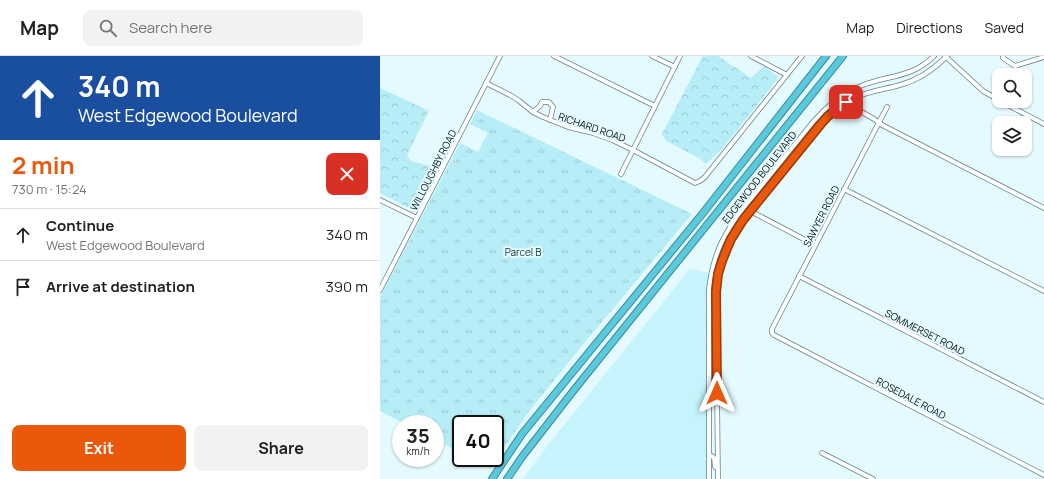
<!DOCTYPE html>
<meta charset="utf-8">
<style>
body{margin:0;font-family:Manrope,sans-serif;background:#f2f2f2;color:#202124;height:100vh;display:flex;flex-direction:column;font-size:15px;white-space:nowrap}
*{box-sizing:border-box;margin:0}
p{font-size:13px;color:#757577}
.icon{flex:none;width:22px;height:22px;fill:none;stroke:currentColor;stroke-width:2;stroke-linecap:round;stroke-linejoin:round}
.map{position:relative;flex:1;overflow:hidden}
.panel{display:flex;flex-direction:column;background:#fff;width:380px}
.panel>*{flex:none}
.banner{background:#1a4fa0;color:#fff;overflow:hidden}
.fabs{position:absolute;left:612px;top:12px;display:grid;gap:8px}
.fabs a{display:grid;place-items:center;width:40px;height:40px;border-radius:8px;background:#fff;box-shadow:0 1px 3px #0004;font-size:20px}
.speed{position:absolute;left:12px;top:359px;display:flex;gap:8px;font-size:20px;font-weight:700;text-align:center}
.speed>*{display:grid;place-content:center;width:52px;height:52px;border-radius:50%;background:#fff;box-shadow:0 1px 3px #0004;line-height:1}
.speed small{font-size:10px;font-weight:400}
.speed .limit{border:2px solid #111;border-radius:6px;background:#fff;color:#111}
.pin{position:absolute;display:grid;place-items:center;width:34px;height:34px;color:#fff;margin:-17px;border-radius:8px;box-shadow:0 2px 6px #0006}
.me{position:absolute;width:44px;margin:-22px;rotate:0deg;stroke-linejoin:round;filter:drop-shadow(0 0 3px #0008)}
.turn{display:flex;align-items:center;gap:14px;height:84px;padding:0 12px;font-size:18px}
.turn .icon{width:52px;height:52px;stroke-width:2.5}
.turn b{display:block;font-size:28px;line-height:34px}
.round{display:grid;place-items:center;flex:none;width:42px;height:42px;border-radius:8px;background:#f2f2f2}
.overview{display:flex;align-items:center;justify-content:space-between;height:68px;padding:0 12px}
h1{font-size:24px;font-weight:700;line-height:30px;color:#ea580c}
.action{display:flex;gap:8px;margin-top:auto;padding:8px 12px}
.action a{flex:1;height:46px;border-radius:8px;background:#ea580c;color:#fff;font-size:16px;font-weight:700;line-height:46px;text-align:center}
.action a+a{background:#f2f2f2;color:#202124}
ul{padding:0;list-style:none}
li{display:flex;align-items:center;gap:12px;height:52px;padding:0 12px;border-top:1px solid #e0e0e0}
li div{flex:1}
li b{display:block;font-size:15px}
li em{font-style:normal}
header{display:flex;align-items:center;gap:24px;box-sizing:border-box;height:56px;padding:0 20px;background:#fff;border-bottom:1px solid #e0e0e0}
header strong{font-size:19px}
nav{display:flex;gap:22px;margin-inline-start:auto;font-size:14px}
.search{width:280px;height:36px;background:#f2f2f2;display:flex;align-items:center;gap:10px;box-sizing:border-box;padding:0 14px;border-radius:8px;color:#757577;font-size:15px}
main{display:flex;flex:1;min-height:0}
.map>svg:first-child{display:block}
.built{fill:#c5f4fc}
.forest{fill:url(#forest-crowns)}
.park{fill:url(#park-tufts)}
.lines{fill:none;stroke-linecap:round;stroke-linejoin:round}
.minor-casing{stroke:#618389;stroke-width:5.5}
.highway-casing{stroke:#3c8996;stroke-width:8}
.minor{stroke:#fff;stroke-width:4}
.highway{stroke:#59c9db;stroke-width:6}
.route-casing{stroke:#983908;stroke-width:10}
.route{stroke:#ea580c;stroke-width:7}
.labels{text-anchor:middle;stroke-width:4;stroke-linejoin:round;paint-order:stroke}
.street-label{font-size:10px;fill:#051215;stroke:#e4fafe}
.park-label{font-size:10px;fill:#0d3136;stroke:#e4fafe}
</style>
<header>
<strong>Map</strong>
<div class="search"><svg class="icon" aria-label="search" viewBox="0 0 24 24"><circle cx="10" cy="10" r="6"/><path d="M15 15l6 6"/></svg>Search here</div>
<nav><a>Map</a><a>Directions</a><a>Saved</a></nav>
</header>
<main>
<section class="panel">
<div class="banner">
<div class="turn"><svg class="icon" aria-label="ahead" viewBox="0 0 24 24"><path d="M12 20V5M6 11l6-6 6 6"/></svg><div><b>340 m</b>West Edgewood Boulevard</div></div>
</div>
<div class="overview"><div><h1>2 min</h1><p>730 m · 15:24</p></div><a class="round" style="background:#d93025;color:#fff"><svg class="icon" aria-label="close" viewBox="0 0 24 24"><path d="M6 6l12 12M18 6L6 18"/></svg></a></div>
<ul>
<li><svg class="icon" aria-label="ahead" viewBox="0 0 24 24"><path d="M12 20V5M6 11l6-6 6 6"/></svg><div><b>Continue</b><p>West Edgewood Boulevard</p></div><em>340 m</em></li>
<li><svg class="icon" aria-label="arrive" viewBox="0 0 24 24"><path d="M6 21V4h12l-3 4 3 4H6"/></svg><div><b>Arrive at destination</b></div><em>390 m</em></li>
</ul>
<div class="action"><a>Exit</a><a>Share</a></div>
</section>
<div class="map">
<svg width="664" height="423" viewBox="0 0 664 423">
<defs>
<pattern id="forest-crowns" width="20" height="18" patternUnits="userSpaceOnUse"><rect width="20" height="18" fill="#b6edf6"/><path d="M2 6a3 3 0 1 1 6 0M12 15a3 3 0 1 1 6 0" fill="none" stroke="#9bcad2"/></pattern>
<pattern id="park-tufts" width="24" height="20" patternUnits="userSpaceOnUse"><rect width="24" height="20" fill="#b6edf6"/><path d="M3 7l-1-3M5 7V3M7 7l1-3M15 17l-1-3M17 17v-4M19 17l1-3" fill="none" stroke="#9bcad2"/></pattern>
</defs>
<rect width="100%" height="100%" fill="#e4fafe"/>
<!-- built -->
<path class="built" d="M310,213L329,217L327,229L326,245L328,402L327,423H143L168,389Z"/>
<!-- forest -->
<g class="forest">
<path d="M323,0H338L371,22L384,10L398,21L395,26L343,92L326,108L319,102L286,85L282,78Z"/>
<path d="M0,32L49,55L27,99L31,105L50,110L55,117L36,150L27,151L0,137Z"/>
</g>
<!-- park -->
<path class="park" d="M97,54L312,158L192,302L151,353L110,412L91,402H115V368H81V397L55,383V368H25L0,355V241L80,87L98,96L108,77L90,68Z"/>
<g class="lines">
<defs>
<g id="minor">
<path d="M174,0L275,50"/>
<path d="M272,0L295,11"/>
<path d="M371,0L407,19"/>
<path d="M565,0L603,35L619,44"/>
<path d="M623,0V2L635,10L664,1"/>
<path d="M106,27L130,39L138,44L153,56L163,61L188,71L213,77L232,84L253,94L315,127L320,125L325,121L422,0"/>
<path d="M620,45L664,68"/>
<path d="M479,50L480,55L494,63L502,69L664,152"/>
<path d="M507,51L392,273V277L394,279L664,419"/>
<path d="M153,56L160,50L162,46H169L173,51L170,64"/>
<path d="M241,118L300,0"/>
<path d="M464,133L664,235"/>
<path d="M0,144L37,162"/>
<path d="M369,153L374,157L435,189"/>
<path d="M419,220L664,346"/>
<path d="M0,234L120,0"/>
<path d="M442,397L493,423"/>
<path d="M330,399L332,400L334,402L335,411"/>
<path d="M329,423V233C333,198 344,177 365,150L433,66C447,50 462,37 483,29C509,19 532,22 554,0"/>
<path d="M338,423L336,236C338,218 342,200 351,183C360,166 373,151 386,136C404,114 422,91 440,69C450,58 462,47 476,41C490,35 506,33 520,29C539,24 554,13 567,0"/>
</g>
<g id="highway">
<path d="M112,423L142,378L323,157L446,0"/>
<path d="M127,423L142,401L194,334L463,0"/>
</g>
</defs>
<!-- minor casing -->
<use href="#minor" class="minor-casing"/>
<!-- highway casing -->
<use href="#highway" class="highway-casing"/>
<!-- minor -->
<use href="#minor" class="minor"/>
<!-- highway -->
<use href="#highway" class="highway"/>
</g>
<g class="lines">
<defs>
<path id="route" d="M337,337L336,236L338,218L342,205L346,195L351,183L363,164L440,69L448,60L466,46"/>
</defs>
<!-- route casing -->
<use href="#route" class="route-casing"/>
<!-- route -->
<use href="#route" class="route"/>
</g>
<g class="labels">
<!-- street labels -->
<g class="street-label">
<text transform="translate(212 71) rotate(19)" y="4">RICHARD ROAD</text>
<text transform="translate(53 114) rotate(-63)" y="4">WILLOUGHBY ROAD</text>
<text transform="translate(379 121) rotate(-52)" y="4">EDGEWOOD BOULEVARD</text>
<text transform="translate(441 160) rotate(-63)" y="4">SAWYER ROAD</text>
<text transform="translate(545 276) rotate(27)" y="4">SOMMERSET ROAD</text>
<text transform="translate(531 342) rotate(28)" y="4">ROSEDALE ROAD</text>
</g>
<!-- park labels -->
<g class="park-label">
<text x="143" y="200">Parcel B</text>
</g>
</g>
</svg>
<div class="fabs">
<a><svg class="icon" aria-label="search" viewBox="0 0 24 24"><circle cx="10" cy="10" r="6"/><path d="M15 15l6 6"/></svg></a>
<a><svg class="icon" aria-label="layers" viewBox="0 0 24 24"><path d="M12 4l9 5-9 5-9-5zM3 14l9 5 9-5"/></svg></a>
</div>
<div class="speed"><div>35<small>km/h</small></div><div class="limit">40</div></div>
<div class="pin" style="left:466px;top:46px;background:#d93025"><svg class="icon" aria-label="arrive" viewBox="0 0 24 24"><path d="M6 21V4h12l-3 4 3 4H6"/></svg></div>
<svg class="me" style="left:337px;top:337px" viewBox="-20 -20 40 40"><path d="M0-17L14 15 0 8-14 15z" fill="#ea580c" stroke="#fff" stroke-width="4"/></svg>
</div>
</main>
